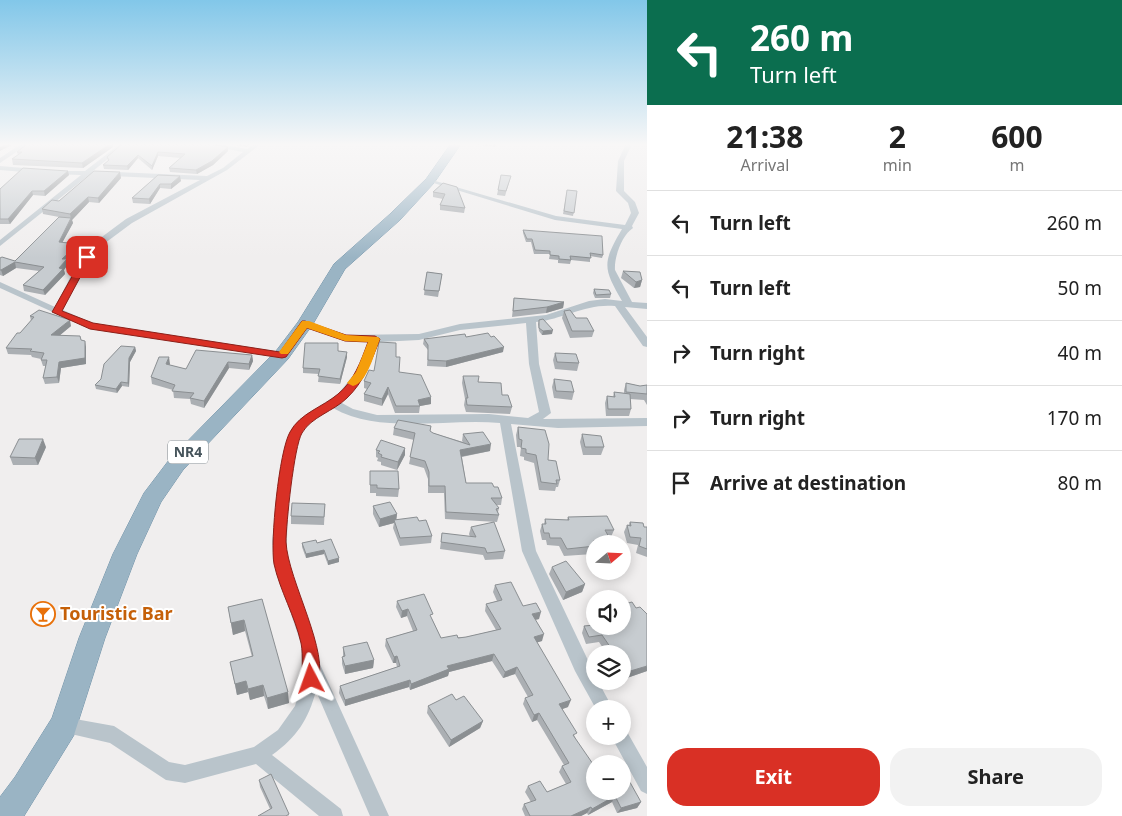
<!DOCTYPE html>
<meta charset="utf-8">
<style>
body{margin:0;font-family:"Noto Sans",sans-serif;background:#f2f2f2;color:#222;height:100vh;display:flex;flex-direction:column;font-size:19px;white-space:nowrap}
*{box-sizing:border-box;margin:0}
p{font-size:16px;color:#767676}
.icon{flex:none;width:28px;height:28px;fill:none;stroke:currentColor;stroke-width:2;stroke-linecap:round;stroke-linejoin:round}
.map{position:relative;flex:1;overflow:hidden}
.panel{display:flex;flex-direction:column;background:#fff;width:475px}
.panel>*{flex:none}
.top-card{background:#0b6e4f;color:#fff;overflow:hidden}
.needle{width:32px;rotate:71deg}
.buttons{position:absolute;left:586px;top:535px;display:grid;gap:10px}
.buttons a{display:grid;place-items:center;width:45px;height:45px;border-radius:50%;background:#fff;box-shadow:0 2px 12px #0003;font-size:25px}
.pin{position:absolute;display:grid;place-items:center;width:42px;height:42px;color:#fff;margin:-21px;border-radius:10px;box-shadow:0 2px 8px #0006}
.me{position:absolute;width:55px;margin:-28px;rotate:356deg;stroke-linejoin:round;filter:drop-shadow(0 0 4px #0008)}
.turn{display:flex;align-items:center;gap:18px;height:105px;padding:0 20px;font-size:22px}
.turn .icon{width:65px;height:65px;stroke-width:2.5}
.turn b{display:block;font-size:35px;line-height:42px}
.eta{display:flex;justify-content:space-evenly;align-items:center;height:85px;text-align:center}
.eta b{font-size:30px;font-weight:700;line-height:35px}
.button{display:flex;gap:10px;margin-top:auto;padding:10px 20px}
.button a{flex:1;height:58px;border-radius:20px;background:#d93025;color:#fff;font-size:20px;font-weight:700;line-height:58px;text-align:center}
.button a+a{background:#f2f2f2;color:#222}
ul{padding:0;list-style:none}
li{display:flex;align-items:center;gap:15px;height:65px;padding:0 20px;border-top:1px solid #e0e0e0}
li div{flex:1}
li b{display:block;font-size:19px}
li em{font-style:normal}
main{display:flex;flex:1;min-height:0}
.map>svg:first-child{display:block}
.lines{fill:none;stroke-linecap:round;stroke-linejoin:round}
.trunk-casing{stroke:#7192a8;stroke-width:1}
.minor{fill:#b9c4cb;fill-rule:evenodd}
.trunk{fill:#9ab4c4;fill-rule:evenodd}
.wall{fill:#abafb3}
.shaded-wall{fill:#8b8f92}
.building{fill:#c7ccd0;stroke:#8b8f92}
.route{fill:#d93025;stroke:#8d1f18}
.slow{fill:#f59e0b}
.labels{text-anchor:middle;stroke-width:4;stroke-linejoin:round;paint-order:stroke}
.shield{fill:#fff;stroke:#7e878c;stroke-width:1}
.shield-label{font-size:14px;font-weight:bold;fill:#46545b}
.near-food-label{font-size:18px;font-weight:bold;fill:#c56008;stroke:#fff;text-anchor:start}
</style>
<main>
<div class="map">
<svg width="647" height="816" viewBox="0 0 647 816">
<rect width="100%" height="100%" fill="#f0eeee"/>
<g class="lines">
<defs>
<path id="trunk" d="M451,144H461L434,183L400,220L345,269L313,324L288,359L183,470L161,502L137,554L105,638L74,735L24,816H0V797L15,777L52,718L79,638L113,554L144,493L169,460L276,351L298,322L334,264L390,214L426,179Z"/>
</defs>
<!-- trunk casing -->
<use href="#trunk" class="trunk-casing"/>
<!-- minor -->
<g class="minor">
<path d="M21,144H28L0,163V158Z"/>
<path d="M120,144H126L93,171L207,176L223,168L243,152L212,146L209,144H220L247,149L255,144H261L227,170L132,223L97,249L84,266L63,310L92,323L282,352L286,353L287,355L286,357L282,358L90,329L0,288V282L55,307L76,266L91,245L126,219L200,180L89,175L0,246V240L81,175L54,174L52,173V171H85Z"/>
<path d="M626,144H632L624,161V191L635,202L639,213L632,226L633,228C622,235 614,257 615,270L632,302L647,303V309L625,307L647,337V347L643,346L615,306C587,303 563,319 536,322L539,364L551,413L543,419L647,418V426L558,428L511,424L536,551L595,675V681H598L613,709H596L575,671L522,551L500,423C446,418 381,435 333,408C322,415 306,422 301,434C292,452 284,542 288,562C295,596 316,626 318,660L389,816H370L316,691C308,720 297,737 272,755L341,809L343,816H319L256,764L185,783L166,780L110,743L58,731L55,725L58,719L64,717L114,726L169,762L185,765L254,747L278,730L295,706L303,679L301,644L274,563L272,541L283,455L291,430L300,419L338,394L356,372L369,342L341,340L300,324L305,321L346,335L419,334L460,324L546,315L589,301L605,299L622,301C603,268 602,263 622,229L555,220L427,181L432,180L556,216L625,225L631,213L628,203L616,191L618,161ZM526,323L529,364L539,412L528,418L489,414L377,415L353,409L340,402C361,388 370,364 379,342L419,340L460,330Z"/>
<path d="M0,166L36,169L39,171L36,173L0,170Z"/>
<path d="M622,728L626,730L647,767V794L641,791L611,736H622Z"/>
</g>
<!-- trunk -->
<use href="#trunk" class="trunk"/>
</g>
<!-- wall -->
<g class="wall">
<path d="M27,144H113V147L83,168L13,165L12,159L18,155L17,152Z"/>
<path d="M122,144L228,151L213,165L197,174L170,172L169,168L181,158L158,156L152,170L138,158L128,170L104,169L103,165L108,161L107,157Z"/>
<path d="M229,144H250L247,147Z"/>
<path d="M470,144H496L495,147Z"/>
<path d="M69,175L45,196L33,195L10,224H0V189Z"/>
<path d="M158,175L181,181L171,189L160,188L150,204L133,203L132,198Z"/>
<path d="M501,175L511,176L505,196L497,195Z"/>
<path d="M121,178L99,203L89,202L72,220L73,223L62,242L78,244L79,250L67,261L68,264L64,270L65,274L45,295L24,291L23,285L39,271L16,268L3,276L0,275V258L15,261L59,217L43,214L42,209L59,201Z"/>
<path d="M443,183L465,208L464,213L440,210V205L443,199L433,197V192Z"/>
<path d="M567,190L577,191L573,216L563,214Z"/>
<path d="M523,230L603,255L602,258L590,256V262L571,260L570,264L558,263V260L549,259L550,254H534L531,242H526L523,233Z"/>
<path d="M623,271L642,280L640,287L634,288L621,278Z"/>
<path d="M427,272L442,274L438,297L424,295Z"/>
<path d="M594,289L611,294L610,298H595L593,293Z"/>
<path d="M514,298L564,302L563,308L546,313L512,317Z"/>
<path d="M564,311L576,318L594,331L592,337L570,338L562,318Z"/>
<path d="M30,316L71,326L60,335L81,341L86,347V364L61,368L59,383L45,384L43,378L46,366H43L41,360V359L32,357L31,355L8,354L6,348L31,321Z"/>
<path d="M539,320L552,334L542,335L539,331L538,324Z"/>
<path d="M466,337L503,352L446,367L427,366L428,350L423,344L424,339Z"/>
<path d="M135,347L136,351L130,362L129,387L122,386L117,393L96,389L95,385Z"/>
<path d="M555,353L579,363L577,371L555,369L553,360Z"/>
<path d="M252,355L253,361L249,370L229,368L204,408L191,404L190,399L174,398L173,390L152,384L151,377L170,364L169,365L186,369Z"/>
<path d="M347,357L340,384L318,382L319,374L303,373V368Z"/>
<path d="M396,357L399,372L431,404L420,406L419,413H395L388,394L382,406L364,401V394L367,389L364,388V381L374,371Z"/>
<path d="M463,376L478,382L502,395L512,407L510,414L466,412L464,405L465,399L462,383Z"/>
<path d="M554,379L574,392L572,400L554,398L552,387Z"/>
<path d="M626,383L640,386L647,385V405L644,400L630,399L631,409L629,416H606L605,403L607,396L613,397L614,392L624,393V390Z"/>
<path d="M431,426L430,432L433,433L463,442L462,441L463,434L490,451L462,457L466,483L494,487L502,498L501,505H496L499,508L498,512L499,515L497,522L445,519L444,493H428V479L424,468L409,464L414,440L393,435L394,428Z"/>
<path d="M518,427L548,460L560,480L558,487H556L555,491L539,490L534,463L524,460V457L520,456L521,447H517L516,435Z"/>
<path d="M582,434L604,447L601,455H583L580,442Z"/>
<path d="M46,447L38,465H13L10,457Z"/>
<path d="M405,448V455L397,470L381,465V462L377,461L378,458L376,457V450Z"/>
<path d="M370,471L399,489L398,497L376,496V493H370Z"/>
<path d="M325,504L324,525L291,524V516Z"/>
<path d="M373,506L397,514L396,520L419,521L432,536L431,543L400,546L393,528L394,523L379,527L373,514Z"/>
<path d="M568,517L614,530L611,537H609L610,539L608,544H595V548L593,554L564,556L559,546L547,545L546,540H542L540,531L542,524H544L545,519L567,520Z"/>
<path d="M630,522L644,527H647V557L636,553L638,545L627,543L624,532L627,525L628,526Z"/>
<path d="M471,527L505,551L503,559L485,560L483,555L440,549L442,533L470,537L469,534Z"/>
<path d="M302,543H317L339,562L328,565L324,554L306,558L302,547Z"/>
<path d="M552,567L585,584L582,592L563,600L549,574Z"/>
<path d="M495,585L523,606L539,619L535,620L542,641L537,642L568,707L562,709L575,737L595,791L641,802L637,808L617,813L612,802L588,815L587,813L581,816H525L522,809L524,804L531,802L525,792L528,786L547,792L566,784L559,772L562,766L564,765L537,720L532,722L523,704L525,698L528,697L515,674L503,678L492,661L449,672L448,676L410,690L409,687L345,706L339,693L340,686L397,667L396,663H393L385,646L386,639L413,631L407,616L401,618L396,607L397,601L432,619L441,638L466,637L496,630L485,611L486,604L497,601L493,592Z"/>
<path d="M262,599L289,703L268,709L264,696L250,700L248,692L237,695L230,662L252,657L245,631L233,635L228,607Z"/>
<path d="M595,625L647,671L624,679L622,677V654H607L599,642L586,644L582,633L584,626Z"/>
<path d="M343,647L374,660L373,668L345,674L342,664V657H343Z"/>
<path d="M456,700L483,721L480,728L449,747L427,713L428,706Z"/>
<path d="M259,780L289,816L270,809L260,787Z"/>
</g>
<!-- shaded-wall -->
<g class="shaded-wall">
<path d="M5,144H14L0,151V147Z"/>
<path d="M110,144H113V147L83,168L82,163Z"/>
<path d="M228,147V151L213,165L197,174L196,170Z"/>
<path d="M158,152V156L152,170V166Z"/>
<path d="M138,155V158L128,170L127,166Z"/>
<path d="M68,171L69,175L45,196L44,191Z"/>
<path d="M120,172L121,178L99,203L98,198Z"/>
<path d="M180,176L181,181L171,189V184Z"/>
<path d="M160,184V188L150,204L149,199Z"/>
<path d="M32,191L33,195L10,224L8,219Z"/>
<path d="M88,197L89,202L72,220L73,223L60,247L59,242L71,219L70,214Z"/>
<path d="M78,244L79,250L67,261L68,264L64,270L65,274L45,295L43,290L59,268L62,259Z"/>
<path d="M15,262L16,268L3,276L1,270Z"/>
<path d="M642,280L640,287L634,288L636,282Z"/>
<path d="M564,302L563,308L546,313L547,307Z"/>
<path d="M70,320L71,326L53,341L51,335Z"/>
<path d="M553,330L552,334L542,335L543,331Z"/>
<path d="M85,341L86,347V364L61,368L59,383L57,377L59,362Z"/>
<path d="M135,347L136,351L130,362L129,387L128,383L129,358Z"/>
<path d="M504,347L503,352L446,367V361Z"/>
<path d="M347,352V357L340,384V379Z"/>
<path d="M252,355L253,361L249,370V364Z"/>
<path d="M169,357L170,364L167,370L166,364Z"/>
<path d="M228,362L229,368L204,408V401Z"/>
<path d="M121,382L122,386L117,393L116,389Z"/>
<path d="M388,387V394L382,406V399Z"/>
<path d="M431,397V404L420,406L418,400Z"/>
<path d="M43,439L46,447L38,465L35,458Z"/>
<path d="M491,444L490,451L459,457L460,450Z"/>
<path d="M405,448V455L397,470L398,462Z"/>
<path d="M397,514L396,522L394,520V523L379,527L380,519Z"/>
<path d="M324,550V554L306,558V554Z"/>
<path d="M339,558V562L328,565V561Z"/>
<path d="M585,584L582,592L563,600L566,592Z"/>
<path d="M408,609L407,616L401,618L402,611Z"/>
<path d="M541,612L539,619L529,621L532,614Z"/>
<path d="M244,620L245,631L233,635L231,623Z"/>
<path d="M544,634L542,641L532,644L534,637Z"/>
<path d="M494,654L492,661L449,672L448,676L410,690L411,684L447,666Z"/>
<path d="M397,656L396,663H393L394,657Z"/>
<path d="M374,660L373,668L345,674V666Z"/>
<path d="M647,666V671L624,679L627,672Z"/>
<path d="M517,667L515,674L503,678L505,672Z"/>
<path d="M410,680L409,687L345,706V700Z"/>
<path d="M246,681L248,692L237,695L235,684Z"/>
<path d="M263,685L264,696L250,700L248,689Z"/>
<path d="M288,692L289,703L268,709L267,698Z"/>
<path d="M571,700L568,707L557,711L559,704Z"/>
<path d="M539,713L537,720L532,722L534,715Z"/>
<path d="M483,721L480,728L449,747L451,740Z"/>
<path d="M615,796L612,802L588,815L592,809Z"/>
<path d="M641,802L637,808L617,813L621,808Z"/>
<path d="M591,807L587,813L581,816H571Z"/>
</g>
<!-- building -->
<g class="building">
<path d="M27,144H110L82,163L12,159L22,152H17Z"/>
<path d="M122,144H211L228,147L212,161L196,170L169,168L185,154L158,152L152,166L138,155L127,166L103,165L109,160L107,157Z"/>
<path d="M23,168L68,171L44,191H32L8,219H0V189Z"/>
<path d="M94,171L120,172L98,198L88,197L70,214L42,209L52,200L59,201Z"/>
<path d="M158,175L180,176L171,184H160L149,199L132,198Z"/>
<path d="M501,175L511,176L506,191L498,190Z"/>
<path d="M443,183L457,187L465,208L440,205L445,194L433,192Z"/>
<path d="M567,190L577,191L574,213L564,211Z"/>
<path d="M59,217L71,218L59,242L78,244L62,259H67L59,268L63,269L43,290L23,285L44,267L15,262L1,270H0V258L2,257L15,261Z"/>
<path d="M523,230L602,236L603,255L590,253L591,258L570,256L571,260L559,259V256L550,255V251L535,250L532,239H527Z"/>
<path d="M623,271L640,272L642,280L636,282Z"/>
<path d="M427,272L442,274L439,291L424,290Z"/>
<path d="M594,289L609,290L611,294L596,295Z"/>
<path d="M514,298L564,302L547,307L513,311Z"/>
<path d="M39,310L70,320L51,335L80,336L81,340L85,341V358L59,362L57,377L43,378L47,360H41L44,353L30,351L32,349L6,348L17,333H20L34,317L30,316Z"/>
<path d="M570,310L576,318H587L594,331H572L564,311Z"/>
<path d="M543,319L553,330L543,331L539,328V320Z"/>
<path d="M488,333L491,337L494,336L504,347L446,361L428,360V345L424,339L465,334L466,337Z"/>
<path d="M379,342L396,343V357H400L399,372L421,375L431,397L418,400L420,406H396L388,387L382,399L364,394L371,383L364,381L369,370L374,371Z"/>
<path d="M305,343H338V351L347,352L340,379L318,376L320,369L303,368Z"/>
<path d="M121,346L135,347L129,358L128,383L121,382L116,389L95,385L101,379L104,364Z"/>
<path d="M196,350L252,355L249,364L228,362L204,401L190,398L194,393L172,391L175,385L151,377L159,357H169L166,364L186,369Z"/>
<path d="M555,353L576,354L579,363L557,362Z"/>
<path d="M463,376H479L478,382L501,383L502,395H508L512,407L467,405L466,398H468Z"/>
<path d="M554,379L571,381L574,392L556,391Z"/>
<path d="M626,383L640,386L647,385V394L626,392Z"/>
<path d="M614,392L630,394L631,409H608L607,396L615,397Z"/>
<path d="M398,420L431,426L430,431L433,433L470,445L463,434L483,432L491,444L460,450L466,483H492L494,487H498L502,498H491L499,508L496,509L499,515L446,512L445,486H429V472L425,461L410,457L415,433L394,428Z"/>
<path d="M518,427L545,430L549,444L548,460L556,461L560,480H556L557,484L541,482L536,455L526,453V449L521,448L522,440L519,439Z"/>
<path d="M582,434L601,436L604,447H585Z"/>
<path d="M19,439H43L35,458L10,457Z"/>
<path d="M381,440L405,448L398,462L381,457L382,455L378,453L380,451L376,450Z"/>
<path d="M370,471H398L399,489L377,488V485H370Z"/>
<path d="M390,502L397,514L380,519L373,506Z"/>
<path d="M292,503L325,504L324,517L291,516Z"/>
<path d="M607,516L614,530H605L610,539L593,541L595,546L567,549L561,538H550L549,533H544L542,524H546L545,519L569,520L568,517Z"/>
<path d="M417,517L419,521L426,520L432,536L400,538L394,520Z"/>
<path d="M494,522L505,551L487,553L485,548L441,542L442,533L476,537L471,527Z"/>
<path d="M630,522L643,523L644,527H647V549L639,546L641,538L630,537L627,525L631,526Z"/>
<path d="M331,539L339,558L328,561L324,550L306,554L302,543L316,540L317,543Z"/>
<path d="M566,561L585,584L566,592L552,567Z"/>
<path d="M511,582L523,606L536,603L541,612L532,614L544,634L534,637L571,700L559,704L577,733L573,735L595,767V791H622V768L641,802L621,808L615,796L592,809L591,807L571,816H530L524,804L536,800L528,786L540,781L547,792L571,782L562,766L569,763L539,713L534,715L525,698L533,695L517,667L505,672L494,654L447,666L449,669L411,684L410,680L345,700L340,686L400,666L397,656L394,657L386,639L417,630L408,609L402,611L397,601L424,594L433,614L430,615L441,638L457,635L458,638L466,637L501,629L486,604L502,600L495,585Z"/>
<path d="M262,599L288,692L267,698L263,685L248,689L246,681L235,684L230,662L253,656L244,620L231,623L228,607Z"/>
<path d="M632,602L636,608L640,607L647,614V666L627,672L622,665V654H615L602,635L589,637L584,626L595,625V626H622V603L624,604Z"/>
<path d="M367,642L374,660L345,666L342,657L345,656L343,647Z"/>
<path d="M452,694L456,700L464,696L483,721L451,740L428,706Z"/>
<path d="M271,774L289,814L286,816H258L272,808L259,780Z"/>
</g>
<!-- sky -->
<linearGradient id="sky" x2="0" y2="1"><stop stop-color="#82c7e9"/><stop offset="0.56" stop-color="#f8f7f7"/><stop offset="1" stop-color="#f8f7f7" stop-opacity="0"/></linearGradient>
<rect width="647" height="258" fill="url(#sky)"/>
<!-- route -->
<path class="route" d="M87,254L91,257L62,311L93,323L280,352L302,321H305L346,335L375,336L380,339C371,361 364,382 347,398C334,411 311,417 302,433C294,446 286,525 286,542C288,581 331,653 317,685L311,687L305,685C300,672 304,657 301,643C295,616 280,591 274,564C270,542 279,451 290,432C300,413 323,407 338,394C354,381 361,361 368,342L345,341L307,328L286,357L282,358L90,329L52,312L83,257Z"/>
<!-- slow -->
<path class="slow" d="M302,321H309L346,335L378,337L380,339C374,353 368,382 353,386L347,383L356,372L368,342L345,341L307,328L288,354H281L279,352Z"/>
<!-- icons -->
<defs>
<symbol id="bar-ring" viewBox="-11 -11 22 22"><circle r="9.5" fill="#fff" stroke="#e8710a" stroke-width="1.5"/><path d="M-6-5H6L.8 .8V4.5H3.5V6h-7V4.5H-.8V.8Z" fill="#e8710a"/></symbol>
</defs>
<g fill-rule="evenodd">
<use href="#bar-ring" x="29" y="600" width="28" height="28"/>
</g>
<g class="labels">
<!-- shield labels -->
<rect class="shield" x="168" y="440.5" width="40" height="23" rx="4"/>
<g class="shield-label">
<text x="188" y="457">NR4</text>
</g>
<!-- near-food labels -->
<g class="near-food-label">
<text x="60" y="620">Touristic Bar</text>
</g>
</g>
</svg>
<div class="buttons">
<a><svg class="needle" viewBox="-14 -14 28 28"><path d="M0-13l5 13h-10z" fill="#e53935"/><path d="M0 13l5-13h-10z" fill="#767676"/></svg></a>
<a><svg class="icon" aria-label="sound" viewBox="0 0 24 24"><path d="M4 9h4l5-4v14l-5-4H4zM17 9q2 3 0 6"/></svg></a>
<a><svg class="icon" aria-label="layers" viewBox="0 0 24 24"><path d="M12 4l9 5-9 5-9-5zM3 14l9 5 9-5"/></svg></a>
<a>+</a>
<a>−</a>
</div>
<div class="pin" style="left:87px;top:257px;background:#d93025"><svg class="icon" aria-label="arrive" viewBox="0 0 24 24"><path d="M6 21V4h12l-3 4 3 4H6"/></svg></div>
<svg class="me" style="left:311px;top:679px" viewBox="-20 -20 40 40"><path d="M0-17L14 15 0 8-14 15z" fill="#d93025" stroke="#fff" stroke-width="4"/></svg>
</div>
<section class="panel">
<div class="top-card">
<div class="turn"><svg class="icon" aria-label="left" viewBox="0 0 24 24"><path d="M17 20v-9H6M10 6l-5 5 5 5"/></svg><div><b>260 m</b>Turn left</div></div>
</div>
<div class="eta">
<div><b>21:38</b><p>Arrival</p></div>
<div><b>2</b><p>min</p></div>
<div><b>600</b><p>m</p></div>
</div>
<ul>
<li><svg class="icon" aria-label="left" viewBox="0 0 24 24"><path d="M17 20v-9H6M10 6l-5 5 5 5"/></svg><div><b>Turn left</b></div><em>260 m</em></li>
<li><svg class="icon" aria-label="left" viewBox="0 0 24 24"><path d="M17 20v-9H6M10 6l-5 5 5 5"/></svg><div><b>Turn left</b></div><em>50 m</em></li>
<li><svg class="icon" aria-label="right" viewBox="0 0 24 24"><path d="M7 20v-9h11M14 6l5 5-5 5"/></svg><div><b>Turn right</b></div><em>40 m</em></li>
<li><svg class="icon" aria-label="right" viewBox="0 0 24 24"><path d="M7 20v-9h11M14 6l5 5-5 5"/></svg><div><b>Turn right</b></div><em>170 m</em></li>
<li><svg class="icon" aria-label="arrive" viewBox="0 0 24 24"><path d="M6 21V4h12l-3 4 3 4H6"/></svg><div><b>Arrive at destination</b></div><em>80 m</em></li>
</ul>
<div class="button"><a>Exit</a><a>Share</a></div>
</section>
</main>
